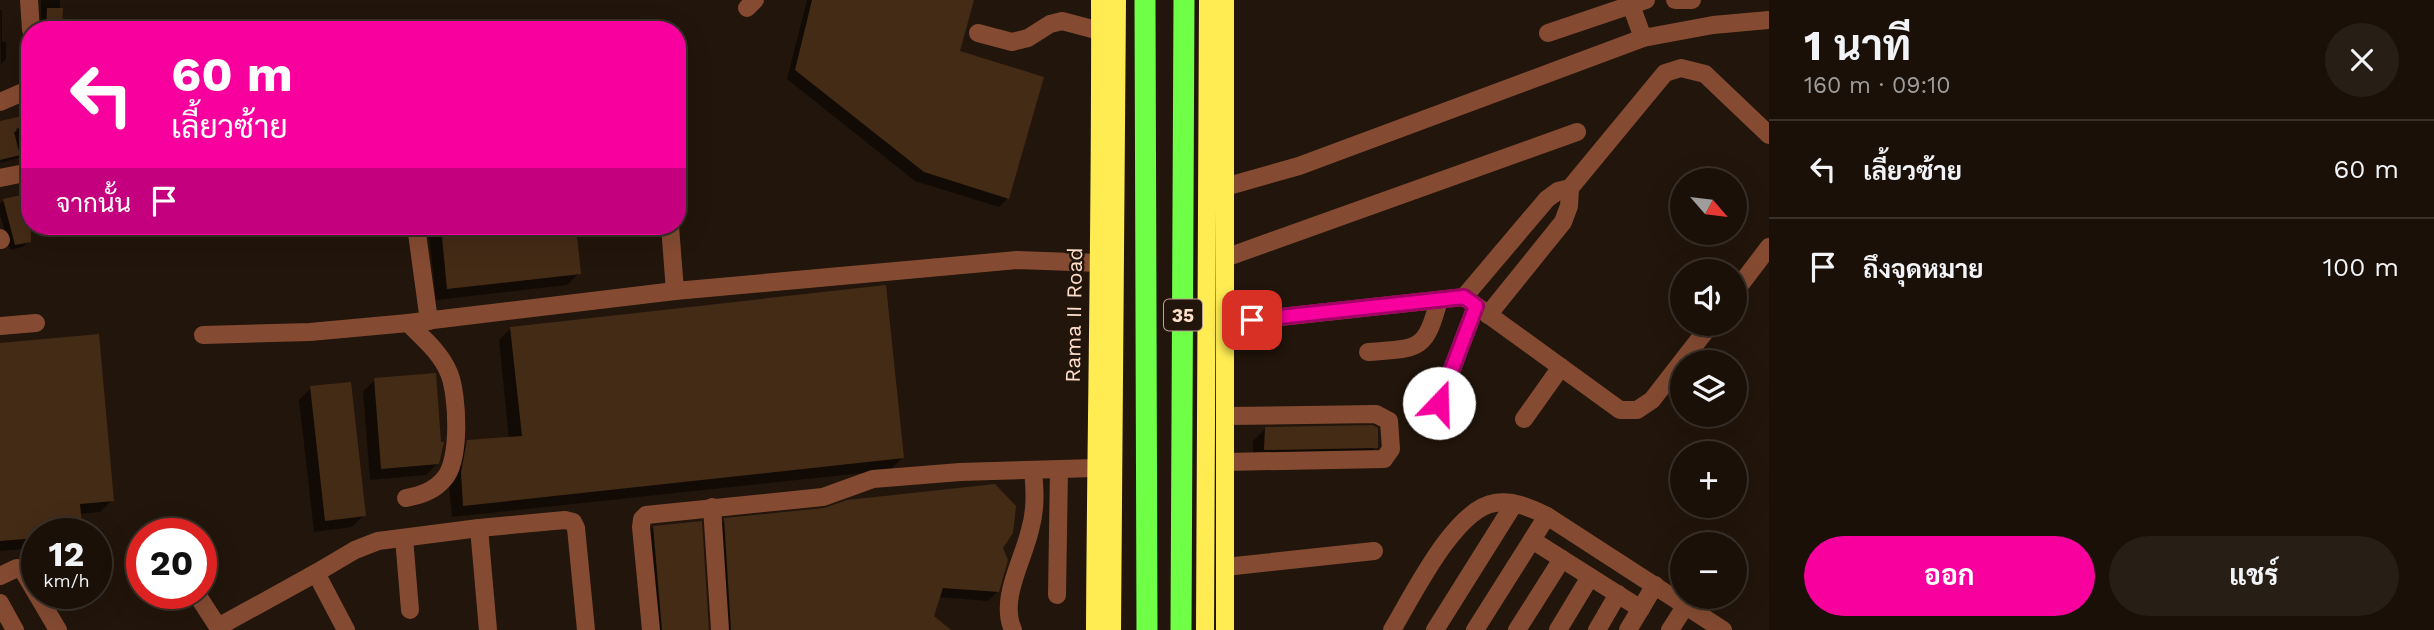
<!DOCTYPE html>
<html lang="th">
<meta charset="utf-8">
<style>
body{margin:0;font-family:"Work Sans",Sarabun,sans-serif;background:#271e16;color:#f1f3f6;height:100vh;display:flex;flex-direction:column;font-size:26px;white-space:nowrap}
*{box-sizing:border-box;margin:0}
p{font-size:23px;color:#9f9d9c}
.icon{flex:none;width:38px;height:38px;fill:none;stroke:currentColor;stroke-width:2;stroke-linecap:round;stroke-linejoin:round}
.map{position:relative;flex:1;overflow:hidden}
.sheet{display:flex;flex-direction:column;background:#1a1008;width:665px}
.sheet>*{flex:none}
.guide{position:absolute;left:21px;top:21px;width:665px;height:214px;border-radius:28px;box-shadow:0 7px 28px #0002,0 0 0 2px #383029;background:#f7009e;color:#fff;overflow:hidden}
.needle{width:46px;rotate:118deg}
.controls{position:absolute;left:1670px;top:168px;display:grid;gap:14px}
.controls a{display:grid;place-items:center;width:77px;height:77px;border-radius:50%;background:#1a1008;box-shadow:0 7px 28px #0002,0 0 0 2px #383029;font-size:35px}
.speed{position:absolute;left:21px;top:518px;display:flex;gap:14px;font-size:35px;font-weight:700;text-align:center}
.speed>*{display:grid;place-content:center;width:91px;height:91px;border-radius:50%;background:#1a1008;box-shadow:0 7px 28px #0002,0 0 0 2px #383029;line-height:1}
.speed small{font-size:18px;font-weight:400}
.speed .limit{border:10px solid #d22;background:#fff;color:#111}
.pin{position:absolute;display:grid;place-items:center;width:60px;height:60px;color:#fff;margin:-30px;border-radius:14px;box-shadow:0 4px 10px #0006}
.me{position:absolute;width:77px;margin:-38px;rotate:21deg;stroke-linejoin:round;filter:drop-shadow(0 0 5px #0008)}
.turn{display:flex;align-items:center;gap:24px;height:147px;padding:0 35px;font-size:32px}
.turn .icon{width:91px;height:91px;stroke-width:2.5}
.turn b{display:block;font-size:49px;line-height:60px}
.then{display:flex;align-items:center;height:66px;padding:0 35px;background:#0003;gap:14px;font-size:26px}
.round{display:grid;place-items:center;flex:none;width:74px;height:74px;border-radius:37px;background:#271e16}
.overview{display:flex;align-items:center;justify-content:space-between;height:119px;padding:0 35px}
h1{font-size:42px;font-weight:700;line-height:52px}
.button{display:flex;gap:14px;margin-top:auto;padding:14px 35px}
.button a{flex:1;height:80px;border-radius:42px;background:#f7009e;color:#fff;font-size:28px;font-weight:700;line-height:80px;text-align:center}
.button a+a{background:#271e16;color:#f1f3f6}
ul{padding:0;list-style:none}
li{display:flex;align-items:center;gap:21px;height:98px;padding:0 35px;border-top:2px solid #383029}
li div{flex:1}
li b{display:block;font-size:26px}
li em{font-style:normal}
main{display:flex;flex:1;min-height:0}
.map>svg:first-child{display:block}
.shadow{fill:#0007}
.building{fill:#442b16}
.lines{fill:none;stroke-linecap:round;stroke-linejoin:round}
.minor{stroke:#854b32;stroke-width:18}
.major{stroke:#ffec53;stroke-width:18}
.highway{stroke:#6fff47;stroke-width:21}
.route-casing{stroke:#a10067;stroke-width:18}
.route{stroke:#f7009e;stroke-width:12}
.labels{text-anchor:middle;stroke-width:5;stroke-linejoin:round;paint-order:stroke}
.shield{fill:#22150b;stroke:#bda292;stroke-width:2}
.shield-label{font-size:19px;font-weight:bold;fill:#ffdfcc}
.street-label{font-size:21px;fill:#ffdfcc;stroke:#22150b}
</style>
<main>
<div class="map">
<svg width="1769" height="630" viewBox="0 0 1769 630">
<rect width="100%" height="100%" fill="#22150b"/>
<!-- shadow -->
<g class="shadow">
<rect x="41" y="0" width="19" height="30"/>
<path d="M807,0H972L958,52L1008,198L999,207L915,181L787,79Z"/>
<path d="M0,10H2V42H6V59L1,64Z"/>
<path d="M30,113V155L0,163V122Z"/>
<path d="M3,201L29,241L23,247L10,250L0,214V204Z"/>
<path d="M428,226H574L579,273L567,285L436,300Z"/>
<path d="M511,328L902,458L890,470L452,517L449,486L456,454L468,442L509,439L499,340Z"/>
<path d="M0,345L112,500L100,512L79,514L37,534V548L0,551Z"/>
<path d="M375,380L438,463L426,475L370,480L363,391Z"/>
<path d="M311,388L364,515L352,527L314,532L299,400Z"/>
<path d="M1265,429L1376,447L1364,459L1253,461V441Z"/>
<path d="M725,520L1001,548L997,592L988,601L938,597L932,616L949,630H723L716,529Z"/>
<path d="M653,527L707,630H653L644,536Z"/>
</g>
<!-- building -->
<g class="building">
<path d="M812,0H974L960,51L1044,77L1009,199L924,172L795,70Z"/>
<path d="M47,8H63L62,27H46Z"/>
<path d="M30,114V125L16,129L17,131L14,132L20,155L0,160V121Z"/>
<path d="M30,193L31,242L15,245L3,199Z"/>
<path d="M441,226H576L581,274L447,289Z"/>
<path d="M886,285L904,458L463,506L461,472L467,440L522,436L510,327Z"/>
<path d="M99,334L114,501L80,504L83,534H37V538L0,541V343Z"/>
<path d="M436,373L441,442H444L439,464L381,469L374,378Z"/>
<path d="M351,382L366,516L325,521L310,386Z"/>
<path d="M1373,425L1378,428V448L1264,450L1265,427Z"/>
<path d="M995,484L1016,506L1013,533L1003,548L1008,560L999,592L943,588L934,616L951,630H731L724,518L824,508L847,500Z"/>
<path d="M702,521L709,630H662L653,526Z"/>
</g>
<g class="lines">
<!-- minor -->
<g class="minor">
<path d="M29,0L31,30"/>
<path d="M1675,0H1692"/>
<path d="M747,8L755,0"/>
<path d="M978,33L1012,42L1028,38L1050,24L1062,21L1100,31"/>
<path d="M1548,33L1631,5"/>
<path d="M1643,38L1631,5L1646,0"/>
<path d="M0,102L30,89"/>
<path d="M0,178L30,172"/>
<path d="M1225,187L1299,166L1643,38L1713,25L1769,20"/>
<path d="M416,226L429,321"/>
<path d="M670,226L675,291"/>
<path d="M0,238L1,240"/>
<path d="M1225,258L1577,132"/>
<path d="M1734,293L1769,247"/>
<path d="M1464,297L1620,410H1637L1652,400L1711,324"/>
<path d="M1488,315L1563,222L1569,206L1570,188"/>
<path d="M1225,323L1464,297L1547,199L1558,191L1570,188L1665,73L1681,68L1705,74L1769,135"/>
<path d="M0,326L36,323"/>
<path d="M203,335L310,332L408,323L675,291L1017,260L1100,263"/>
<path d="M1368,352C1419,348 1425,352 1439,300"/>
<path d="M1439,403L1476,306"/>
<path d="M1524,419L1561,367"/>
<path d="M1225,462L1384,459L1391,449L1389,421L1376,414L1225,416"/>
<path d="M406,498C421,495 434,491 444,479C461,461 458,395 449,373C441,353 423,338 408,323"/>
<path d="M712,507L720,630"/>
<path d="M479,528L488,630"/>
<path d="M404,538L410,610"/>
<path d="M1532,540L1641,609"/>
<path d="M1225,567L1374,551"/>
<path d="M0,576L17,568L22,569L58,630"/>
<path d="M196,593L218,627L316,573"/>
<path d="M1057,595L1059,469"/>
<path d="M0,603L15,630"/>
<path d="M346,630L316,573L355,550L378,541L479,528L565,520L573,522L576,528L586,630"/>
<path d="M651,630L641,527L642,519L646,515L823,497L873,479L960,472L1095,468"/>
<path d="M1013,630C999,599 1023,561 1030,530C1036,509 1035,491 1033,470"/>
<path d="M1392,630C1412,597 1455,508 1495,503C1513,500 1531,508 1547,516L1723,630"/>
<path d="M1435,630L1514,504"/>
<path d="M1475,630L1547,516"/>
<path d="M1517,630L1562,559"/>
<path d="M1558,630L1590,577"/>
<path d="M1597,630L1618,594"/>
<path d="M1628,630L1655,585"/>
<path d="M1670,630L1686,605"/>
</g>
<!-- major -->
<g class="major">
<path d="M1225,0V630"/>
<path d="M1095,630C1096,420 1101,210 1100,0"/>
<path d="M1112,630L1117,0"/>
<path d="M1205,630L1208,0"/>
</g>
<!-- highway -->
<g class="highway">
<path d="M1145,0L1147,630"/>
<path d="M1181,630L1184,0"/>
</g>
</g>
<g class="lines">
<defs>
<path id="route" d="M1252,320L1464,297L1476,306L1439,403"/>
</defs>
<!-- route casing -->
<use href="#route" class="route-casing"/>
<!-- route -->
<use href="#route" class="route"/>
</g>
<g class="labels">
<!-- shield labels -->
<rect class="shield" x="1164" y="299.5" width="38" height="31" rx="5"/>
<g class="shield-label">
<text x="1183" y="322">35</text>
</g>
<!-- street labels -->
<g class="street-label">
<text transform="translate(1074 315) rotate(-89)" y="7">Rama II Road</text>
</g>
</g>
</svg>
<div class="controls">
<a><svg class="needle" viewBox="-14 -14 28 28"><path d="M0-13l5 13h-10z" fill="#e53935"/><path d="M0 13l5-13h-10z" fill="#9f9d9c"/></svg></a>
<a><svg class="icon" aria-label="sound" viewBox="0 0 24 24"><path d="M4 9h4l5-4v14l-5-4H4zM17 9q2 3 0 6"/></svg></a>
<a><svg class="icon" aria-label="layers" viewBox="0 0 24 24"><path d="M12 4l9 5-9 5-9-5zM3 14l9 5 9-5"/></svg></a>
<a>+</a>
<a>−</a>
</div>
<div class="speed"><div>12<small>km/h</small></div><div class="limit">20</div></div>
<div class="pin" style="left:1252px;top:320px;background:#d93025"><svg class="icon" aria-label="arrive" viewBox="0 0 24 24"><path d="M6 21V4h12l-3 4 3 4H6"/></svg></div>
<svg class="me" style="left:1439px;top:403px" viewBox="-20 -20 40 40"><circle r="19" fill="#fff"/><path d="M0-13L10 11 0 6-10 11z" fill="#f7009e"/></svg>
<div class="guide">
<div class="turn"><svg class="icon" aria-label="left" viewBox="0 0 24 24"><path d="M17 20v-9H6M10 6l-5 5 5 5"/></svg><div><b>60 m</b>เลี้ยวซ้าย</div></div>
<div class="then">จากนั้น<svg class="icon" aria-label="arrive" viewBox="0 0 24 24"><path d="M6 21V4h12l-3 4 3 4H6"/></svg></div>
</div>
</div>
<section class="sheet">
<div class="overview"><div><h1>1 นาที</h1><p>160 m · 09:10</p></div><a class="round"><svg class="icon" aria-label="close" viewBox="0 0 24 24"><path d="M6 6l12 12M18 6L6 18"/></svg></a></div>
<ul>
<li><svg class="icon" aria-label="left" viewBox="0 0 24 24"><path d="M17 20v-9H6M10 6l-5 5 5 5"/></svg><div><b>เลี้ยวซ้าย</b></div><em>60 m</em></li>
<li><svg class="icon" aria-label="arrive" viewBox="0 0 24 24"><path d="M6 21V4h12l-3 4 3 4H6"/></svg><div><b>ถึงจุดหมาย</b></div><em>100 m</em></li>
</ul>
<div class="button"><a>ออก</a><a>แชร์</a></div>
</section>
</main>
